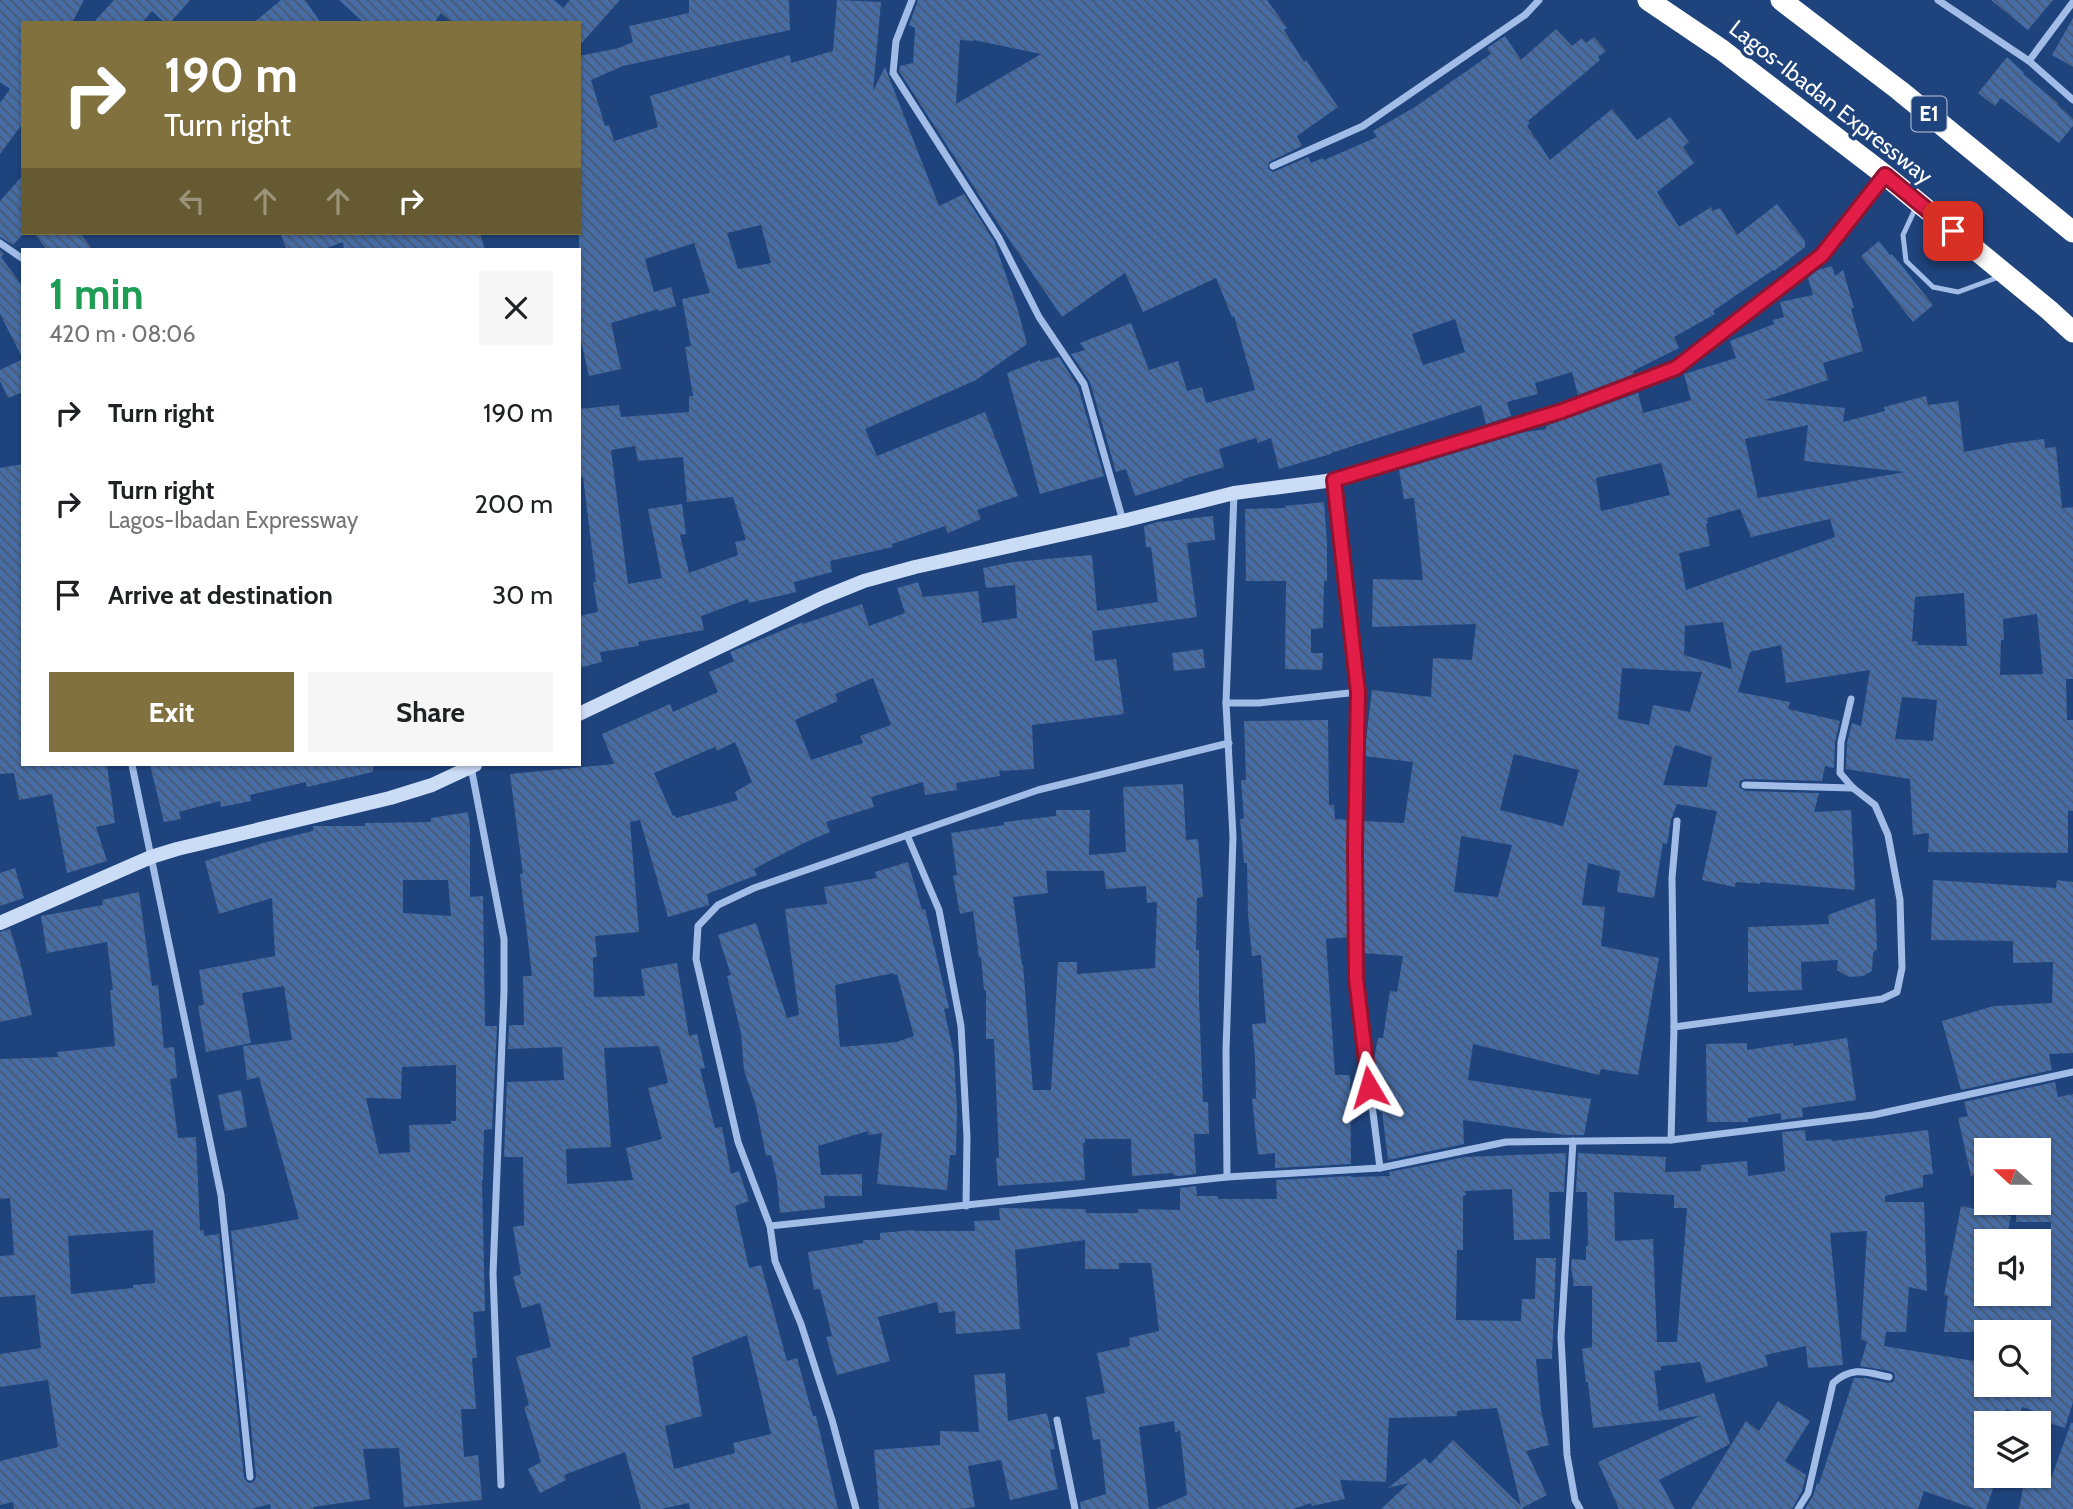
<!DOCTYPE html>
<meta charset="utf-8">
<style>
body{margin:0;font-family:Cabin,sans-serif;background:#f6f6f6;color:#202124;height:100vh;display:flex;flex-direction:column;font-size:26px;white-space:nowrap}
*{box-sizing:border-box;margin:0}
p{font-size:23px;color:#757577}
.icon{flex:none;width:38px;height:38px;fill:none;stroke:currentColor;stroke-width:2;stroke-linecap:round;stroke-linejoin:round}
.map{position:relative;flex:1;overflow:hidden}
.details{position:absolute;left:21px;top:248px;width:560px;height:518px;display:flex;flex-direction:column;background:#fff;border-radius:0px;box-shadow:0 2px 5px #0004}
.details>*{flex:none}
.guide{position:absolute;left:21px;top:21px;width:560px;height:214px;border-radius:0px;box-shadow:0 2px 5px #0004;background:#80713f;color:#fff;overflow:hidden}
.needle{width:46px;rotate:291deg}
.buttons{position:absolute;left:1974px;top:1138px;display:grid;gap:14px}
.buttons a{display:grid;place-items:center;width:77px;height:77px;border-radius:0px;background:#fff;box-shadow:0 2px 5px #0004;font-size:35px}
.pin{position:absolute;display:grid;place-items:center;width:60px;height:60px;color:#fff;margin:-30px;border-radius:14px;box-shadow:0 4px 10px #0006}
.me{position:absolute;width:77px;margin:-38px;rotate:353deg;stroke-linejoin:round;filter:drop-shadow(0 0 5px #0008)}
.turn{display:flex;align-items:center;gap:24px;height:147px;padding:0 28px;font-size:32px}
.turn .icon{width:91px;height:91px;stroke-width:2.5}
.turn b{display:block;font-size:49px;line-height:60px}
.lanes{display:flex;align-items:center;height:66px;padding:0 28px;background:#0003;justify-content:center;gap:35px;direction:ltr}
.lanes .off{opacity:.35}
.round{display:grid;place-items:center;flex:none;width:74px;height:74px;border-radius:0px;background:#f6f6f6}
.summary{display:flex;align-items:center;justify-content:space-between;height:119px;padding:0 28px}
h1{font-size:42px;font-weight:700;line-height:52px;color:#1e9e55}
.button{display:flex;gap:14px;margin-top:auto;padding:14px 28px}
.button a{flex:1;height:80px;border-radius:0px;background:#80713f;color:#fff;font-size:28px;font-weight:700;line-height:80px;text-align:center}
.button a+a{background:#f6f6f6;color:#202124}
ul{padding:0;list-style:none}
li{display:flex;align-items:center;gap:21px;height:91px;padding:0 28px}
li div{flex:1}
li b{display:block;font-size:26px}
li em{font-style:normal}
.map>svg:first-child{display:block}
.building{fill:url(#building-back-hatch);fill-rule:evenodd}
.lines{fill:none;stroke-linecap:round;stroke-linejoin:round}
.lane{stroke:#a1bde7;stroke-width:5}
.street{stroke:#a1bde7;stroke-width:7}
.secondary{stroke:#cbdcf6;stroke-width:14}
.highway{stroke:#fff;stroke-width:21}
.route-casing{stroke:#92132f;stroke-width:18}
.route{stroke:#e11d48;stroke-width:12}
.labels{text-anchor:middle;stroke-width:7;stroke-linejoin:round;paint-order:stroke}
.shield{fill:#1f437c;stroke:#bcc7d8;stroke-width:2}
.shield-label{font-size:21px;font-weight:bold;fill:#fff}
.street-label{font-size:23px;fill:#fff;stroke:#1f437c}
</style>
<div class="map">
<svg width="2073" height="1509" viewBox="0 0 2073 1509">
<defs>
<pattern id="building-back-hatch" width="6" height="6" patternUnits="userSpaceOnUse" patternTransform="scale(1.75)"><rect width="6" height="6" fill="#476da6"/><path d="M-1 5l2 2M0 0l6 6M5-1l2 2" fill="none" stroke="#4a5970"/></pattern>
</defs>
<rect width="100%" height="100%" fill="#1f437c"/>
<!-- building -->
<g class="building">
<path d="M0,0H84L72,23H23V123L0,154V103L10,89L0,82Z"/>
<path d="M114,0H190L170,23H165L152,11L142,23H93Z"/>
<path d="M281,0H305L321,23H253Z"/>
<path d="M339,0H554L563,8L570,0H620L579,46V23H453L441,13L434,23H364Z"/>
<path d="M689,0H789L790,30L623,66L591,80L605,126L609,125L614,141L658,127L650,96L790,55L791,63L833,51L837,0L881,2L873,91L885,67L939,206L964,194L994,241L1017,307L1027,344L976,380L865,429L877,456L985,412L1018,496L977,510L981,519L948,533L945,526L892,544L893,547L830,561L832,572L794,582L796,592L749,603L748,599L701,616L704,630L638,642L639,646L600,652L602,662L579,668V616L598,612L593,582H596L583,477L579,478V409L619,405L621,417L689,412V396H693L685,347L691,346L682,299L710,293L694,243L645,259L654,292L671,287L676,306L659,311L658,309L611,323L621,369L589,376L579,333V56L619,48L633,42L629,26L689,13ZM761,225L771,263L738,269L727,233ZM635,446L638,461L683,457L687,502L733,497L746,540L735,542L738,555L689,573L680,535L686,534L682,504L648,509L662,578L628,584L611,450Z"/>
<path d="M918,0H1267L1287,28L1284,30L1304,62L1306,60L1338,107L1297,136L1302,146L1269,162L1268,169L1273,172L1308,157L1311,163L1323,158L1324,160L1377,137L1373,131L1415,107L1491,54L1487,48L1505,36L1521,60L1556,29L1572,46L1582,38L1586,43L1594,37L1606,51L1598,57L1600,60L1528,121L1530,123L1527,126L1550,160L1612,109L1637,140L1670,117L1689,142L1683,147L1694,163L1657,192L1679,227L1711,207L1713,211L1720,208L1737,235L1777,204L1805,241V247L1774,271L1773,270L1713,311L1715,314L1674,337L1679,348L1633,371L1634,374L1578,395L1572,372L1535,383L1538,394L1507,402L1511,416L1486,424L1481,405L1331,453V454L1279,469L1271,438L1258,443L1256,438L1219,449L1224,467L1183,479V481L1135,496L1126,469L1116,472L1090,382L1071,354L1085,350L1080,343L1131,323L1149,370L1178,361L1187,391L1202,387L1206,403L1255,390L1234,316L1232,317L1216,278L1143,312L1125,273L1062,317L983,201L899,71L900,66L913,63L915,28L909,25ZM960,40L974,41V40L1041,54L956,104ZM1455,319L1465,352L1423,365L1412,334Z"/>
<path d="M1991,0H2053L2028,30Z"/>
<path d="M2073,18V67L2052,55Z"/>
<path d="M2007,57L2024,73L2023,74L2058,103L2057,104L2073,119V126L2059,143L2001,98L1995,106L1978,93Z"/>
<path d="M23,175V234L13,245L0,237V201Z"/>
<path d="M34,233H80L93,250H47Z"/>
<path d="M280,233H480L485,250H344L343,242L322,250H287Z"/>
<path d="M1879,241L1890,255L1892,254L1902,266L1933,305L1913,322L1861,256Z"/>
<path d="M0,250L4,254L1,257L23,287V392L8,398L0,381V370L23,359L0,314Z"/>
<path d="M1832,266L1835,276L1843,270L1854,308L1851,309L1863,351L1823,363L1828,380L1765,400L1845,408L1843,422L1885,411L1884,407L1926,396L1928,405L1958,401L1964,452L2010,443L2044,439L2045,448L2056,447L2062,508L2073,507V679H2066L2067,720H2073V811H2068V853L1928,852L1929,833L1913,835L1910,779L1846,769L1847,743L1852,723L1861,726L1870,670L1786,683L1781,645L1750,652L1738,692L1790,702L1788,709L1840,721L1835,742L1834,768L1825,766L1822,781L1745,779L1740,781L1739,787L1745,791L1819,793L1814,812L1851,810L1855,890L1760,882V884L1736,882L1735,887L1702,880L1717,811L1677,804L1671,820L1667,844L1663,843L1654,898L1617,892L1620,871L1588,863L1582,905L1605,907L1601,946L1659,958L1638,1075L1601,1069L1599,1075L1473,1044L1468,1080L1591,1099L1584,1135H1565L1463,1120L1464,1144L1388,1160L1382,1111L1379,1112L1373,1065L1378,1038H1383L1390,991L1397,992L1403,956L1362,953V821L1404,823L1413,762L1364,756L1372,690L1431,697L1433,658L1472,660L1476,624L1372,627L1373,579L1423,580L1414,498L1404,499L1399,470L1525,432L1547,429L1546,426L1638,393L1643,413L1691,400L1684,374L1736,358L1730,341L1774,324L1773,320L1784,317L1780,302L1813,295L1808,278L1818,270ZM1808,425L1804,461L1905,472L1758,498L1745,439ZM1661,463L1670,495L1601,511L1596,478ZM1740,509L1751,537L1830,519L1835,537L1686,590L1679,553L1710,546L1706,524L1708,523L1707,518ZM1964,593L1967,646L1917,645L1918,642L1912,641L1915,597ZM2037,614L2043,674L2000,675L2001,640H2004L2003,619ZM1723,622L1732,669L1684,655L1685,626ZM1622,668L1702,672L1690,712L1653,705L1649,725L1618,719ZM1902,697L1937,700L1933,741L1895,739ZM1675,745L1712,757L1707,787L1663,785ZM1514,754L1579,770L1563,826L1500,810ZM1461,836L1512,845L1498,897L1454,892Z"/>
<path d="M1059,357L1078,387L1104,476L1040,494L1007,373L1040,360V362Z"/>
<path d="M23,464V765H107L115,823L96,827L107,861L67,873L52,794L19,800L14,773L0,774V468Z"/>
<path d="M1324,502L1327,543V581H1324L1323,628L1311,629V653H1323L1322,670L1285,669L1286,581H1246L1245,509L1286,508L1285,506Z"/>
<path d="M1213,516L1215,540L1187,543L1197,617L1092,631L1095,661L1116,659L1124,714L1032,725L1034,769L999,771L1000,776L956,783L957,790L925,795L923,782L871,797L874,807L826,822L830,832L806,842L754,869L757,875L707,894L709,905L668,917L640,820L630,822L639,932L595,936L597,957H593L594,997L645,996L641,969L677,963L689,1036L697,1034L705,1068L700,1069L715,1128L722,1127L731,1174L739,1171L749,1201L735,1206L749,1268L761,1265L787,1361L797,1358L813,1416H816L838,1509H690L689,1503L661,1509H641L625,1452L564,1475L566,1480L540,1493L528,1469L541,1462L524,1407L529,1405L516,1357L551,1347L540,1303L522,1308L513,1277L521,1274L513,1227L524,1225L523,1157H504L507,1082L564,1080L562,1047L508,1049L509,1025H524L523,976H532L520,874H523L510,774L614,764L602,734L670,704L673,712L718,692L709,672L734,661L730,652L803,622V624L862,604L869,626L905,613L897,588L918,582L923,597L978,591L982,623L1017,618L1015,585L986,588L983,568L1013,562L1092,555L1097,611L1158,602L1151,547H1146L1144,526L1158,522ZM873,678L891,725L860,736L863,743L811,760L795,720L838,701L835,694ZM735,742L752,782L735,792L738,800L676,818L675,815L673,816L654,773L715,747L717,751ZM659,1046L668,1083L648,1088L662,1139L626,1148L633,1180L567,1184L566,1149L611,1147L604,1048ZM747,1335L771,1434L733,1443L735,1453L674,1469L665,1426L702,1416L692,1357Z"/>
<path d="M1203,649L1205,668L1174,671L1172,653Z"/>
<path d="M1328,720L1329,805H1334L1335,819L1349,820L1350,937L1326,939L1335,1075H1350L1351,1164L1275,1168V1153L1258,1155L1252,1098L1256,1099L1255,1058L1252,1024L1266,1023L1261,955L1252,956L1248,914L1247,863H1244L1240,819H1244L1241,780H1246L1244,721Z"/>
<path d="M150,765H373V772L307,787L306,782L250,795L251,801L221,807L220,801L179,812L181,819L164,822Z"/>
<path d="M1183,784L1186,840L1198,839L1203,897L1197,898L1196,950H1199V999L1203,1102H1208L1209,1134H1194L1196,1174L1179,1176L1173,1175V1173L1132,1176L1131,1139H1085V1143H1083L1085,1180L998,1186L996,1158H999L994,1039H986V990H984L981,957H979L973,911L960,914L953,876L957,875L951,833L1004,825V822L1056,816V810H1090L1089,855L1126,852L1123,787ZM1046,871H1104L1106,889L1146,886L1147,903L1157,902L1155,968L1077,974V962H1058L1051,1090H1033L1023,965H1022L1013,897L1048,893Z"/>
<path d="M468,812L470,827V897L483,896L485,1026H497L492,1129L484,1130L483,1180H482L485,1311L473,1312L477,1358H472L476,1409H461L464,1457L478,1455L482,1500L404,1507L399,1448L363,1449L370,1499L313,1507V1509H271L270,1504L251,1509H14L13,1502L0,1505V1461L58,1447L48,1380L0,1387V1354L41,1348L35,1295L0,1297V1256L14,1255L10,1198L0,1199V1059L58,1057L57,1052L115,1046L110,990H113L107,942L47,953L41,916L103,905L102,900L139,892L152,986L158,985L164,1048L174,1047L177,1078L170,1079L178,1138L196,1137L200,1230H204V1236L219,1234L244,1478L247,1482L251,1483L255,1480L256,1476L231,1231L299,1219L259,1077L247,1080L243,1046L292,1040L284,986L242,993L251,1043L206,1052L198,1006L204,1005L199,970L275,956L272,898L219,914L205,861L263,843L313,831V826H365V823L431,822V818ZM403,880H448L451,916L403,913ZM456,1065V1121H451V1124L409,1125L410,1152L379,1154L366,1098L401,1099L402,1067ZM153,1230L155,1283L133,1285V1288L71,1294L68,1236Z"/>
<path d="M908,862L922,910L925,909L949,1008L944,1009L954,1055L957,1112L956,1155H950L947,1190L877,1184L882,1133L869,1135L868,1131L818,1146L821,1175L862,1174V1196H824L825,1208L780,1213L777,1181L771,1155L766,1156L756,1106L744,1070L741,1033L727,976L731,975L718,935L756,923L787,1018L799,1015L785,909L827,904L824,887L877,878L875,872ZM894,973V975L897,974L914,1036L897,1042L840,1047L835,985Z"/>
<path d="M15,868L24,898L0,906V873Z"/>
<path d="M1933,880L2056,888L2057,880L2073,882V1053L2049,1054L2052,1070L1961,1090L1942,1021L1994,1006L2052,1003L2053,962L2013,963V941L1931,940Z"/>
<path d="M1875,898L1877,949L1873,953L1872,971L1863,976L1849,977L1837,970L1838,960L1801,962L1802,990L1748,992V927L1829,924L1828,915Z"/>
<path d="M10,929L21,965L32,1015L0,1022V932Z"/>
<path d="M1847,1038L1856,1100L1802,1108L1803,1117L1781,1120V1113L1748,1118V1122H1707L1706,1044L1747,1043V1050L1793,1043V1046Z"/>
<path d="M2055,1082L2058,1097L2073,1094V1402L2065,1428L2036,1419L2037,1412L2022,1407L2020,1414L2006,1409L2003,1423H1986V1475H1998L1986,1509H1975L1924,1491L1918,1509H1805L1813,1496L1817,1483L1819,1484L1854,1378H1865L1888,1383L1893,1382L1895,1378L1894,1373L1890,1371L1860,1366L1867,1342L1861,1339L1867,1231L1830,1233L1843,1365L1808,1368L1806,1346L1765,1355L1768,1366L1706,1383L1700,1362L1661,1366V1370L1654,1371L1659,1411L1714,1393L1730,1444L1659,1480L1675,1509H1619L1598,1462L1700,1416L1593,1428L1588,1382H1586L1582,1349L1592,1347V1286H1574L1571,1266L1572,1259L1586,1260V1246H1588L1587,1192H1576L1578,1153L1666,1157L1665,1172L1701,1171V1165L1747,1161L1748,1176L1785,1171L1782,1132L1805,1130L1806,1141L1831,1139L1832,1141L1928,1130L1933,1174L1923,1175V1187L1885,1196V1202H1924L1927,1291L1909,1287L1906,1332H1886L1884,1346L1986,1363V1384H2039V1332H1944L1948,1296L1944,1295L1961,1206L2011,1216L2006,1241H1986V1293H2039V1273L2050,1274L2051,1222H2016V1202H2039V1150H1986V1172L1971,1176L1958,1118L1968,1116L1964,1102ZM1614,1192L1674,1195V1208H1687L1677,1342H1657L1653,1239L1615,1241Z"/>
<path d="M241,1090L247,1127L225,1131L218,1095Z"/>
<path d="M1566,1153L1564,1192H1549L1550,1239L1514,1240L1512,1189L1465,1191L1466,1195L1463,1196V1250H1457L1456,1320L1521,1321L1522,1299H1535L1536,1258H1556L1552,1359H1536L1541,1410L1549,1445L1526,1451L1547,1495L1522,1508L1524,1509H1381L1409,1483L1388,1488L1425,1458L1430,1464L1453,1440L1521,1506L1497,1408L1457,1411V1416L1389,1418L1386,1482L1340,1480L1345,1499L1312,1506L1311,1503L1293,1509H1155L1187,1495L1180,1431L1175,1432L1174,1421L1139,1427L1149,1509H1081L1080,1502L1106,1494L1100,1439L1093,1440L1086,1397L1105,1393L1097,1353L1130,1346L1129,1338L1159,1331L1151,1263H1119V1269H1085V1240L1015,1250L1020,1329L956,1334L955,1311L939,1313L937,1302L878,1317L890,1361L837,1375L826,1337L832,1336L820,1289L814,1290L808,1252L863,1243V1240H880V1233L914,1230V1231H975L974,1221L1000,1220L999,1208L1086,1209V1213H1138V1209L1180,1210V1188L1196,1186L1197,1196H1218V1199H1277L1276,1180L1351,1176V1177L1390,1176L1389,1172L1465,1157Z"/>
<path d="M1005,1373L1008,1421L1047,1413L1055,1449L1050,1450L1058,1489L1010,1500L1001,1460L968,1466L975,1507L961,1509H879L874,1450L940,1445V1431L979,1432L974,1375Z"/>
<path d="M1778,1401L1810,1421L1785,1461L1806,1475L1802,1491L1792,1509H1691L1746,1421L1759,1431Z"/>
<path d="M2071,1423H2073V1509H2019L2024,1483L2048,1487Z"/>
</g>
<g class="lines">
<!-- lane -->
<path class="lane" d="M1916,207L1903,235L1906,261L1933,287L1958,292L1999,277"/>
<!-- street -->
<g class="street">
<path d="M912,0L896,41L893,73L999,238L1039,317L1084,384L1123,521"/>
<path d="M1938,0L2029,61L2073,100"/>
<path d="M2029,61L2073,2"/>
<path d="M1273,166L1363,126L1525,15L1539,0"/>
<path d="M0,243L23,259"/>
<path d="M1334,480L1358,692L1355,849L1356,978L1380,1168"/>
<path d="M1226,703H1259L1358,692"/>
<path d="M132,765L221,1195L250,1477"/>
<path d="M471,767L504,939V991L493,1274L501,1485"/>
<path d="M1745,785L1853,788"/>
<path d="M907,835L939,910L961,1026L967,1137L966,1206"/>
<path d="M1674,1027L1882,999L1897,992L1902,968L1900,900L1888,835L1875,805L1853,788L1840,773L1841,742L1851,699"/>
<path d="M1671,1140L1674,1027L1672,878L1677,821"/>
<path d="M1573,1141L1561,1337L1567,1455L1575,1500L1580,1509"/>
<path d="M1227,1177L1226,1051L1233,837L1226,703L1234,493"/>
<path d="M770,1226L1227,1177L1380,1168L1506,1142L1671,1140L1873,1115L2073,1072"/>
<path d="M1057,1420L1075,1509"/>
<path d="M856,1509L832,1420L801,1324L775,1261L770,1226L738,1142L696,959L698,926L718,905L754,888L1038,790L1229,743"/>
<path d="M1798,1509L1808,1493L1833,1383C1852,1366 1866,1372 1889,1377"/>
</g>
<!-- secondary -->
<g class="secondary">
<path d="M579,714L822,598L864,581L915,567L1123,521L1234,493L1334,480L1562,411L1676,368L1822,255L1885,175"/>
<path d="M0,923L151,857L177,849L390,798L432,785L475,765"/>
</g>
<!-- highway -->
<g class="highway">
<path d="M1648,0L1722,50L1885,175L2049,310L2073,332"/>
<path d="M1781,0L1899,90L2073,232"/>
</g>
</g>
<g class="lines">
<defs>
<path id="route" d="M1369,1087L1356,978L1355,849L1358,692L1334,480L1562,411L1676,368L1822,255L1885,175L1953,231"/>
</defs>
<!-- route casing -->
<use href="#route" class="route-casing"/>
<!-- route -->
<use href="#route" class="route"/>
</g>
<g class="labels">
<!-- shield labels -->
<rect class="shield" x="1911.5" y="96.5" width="35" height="35" rx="5"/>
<g class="shield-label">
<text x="1929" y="121">E1</text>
</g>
<!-- street labels -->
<g class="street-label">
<text transform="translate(1831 102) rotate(38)" y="8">Lagos-Ibadan Expressway</text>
</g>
</g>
</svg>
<div class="buttons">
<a><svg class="needle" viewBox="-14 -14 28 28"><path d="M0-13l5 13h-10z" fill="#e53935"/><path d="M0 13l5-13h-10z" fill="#757577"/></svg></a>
<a><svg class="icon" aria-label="sound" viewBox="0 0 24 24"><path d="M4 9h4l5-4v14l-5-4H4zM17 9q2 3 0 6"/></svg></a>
<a><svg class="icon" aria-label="search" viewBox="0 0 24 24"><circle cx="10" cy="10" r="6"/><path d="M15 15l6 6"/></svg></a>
<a><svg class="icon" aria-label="layers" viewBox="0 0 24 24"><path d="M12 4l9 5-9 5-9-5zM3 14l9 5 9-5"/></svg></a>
</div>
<div class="pin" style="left:1953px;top:231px;background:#d93025"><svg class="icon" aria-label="arrive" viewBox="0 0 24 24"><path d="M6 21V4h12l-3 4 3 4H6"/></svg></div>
<svg class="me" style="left:1369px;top:1087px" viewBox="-20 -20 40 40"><path d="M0-17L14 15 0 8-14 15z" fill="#e11d48" stroke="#fff" stroke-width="4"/></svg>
<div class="guide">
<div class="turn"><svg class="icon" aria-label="right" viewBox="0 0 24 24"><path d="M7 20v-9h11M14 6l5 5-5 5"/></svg><div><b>190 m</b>Turn right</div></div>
<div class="lanes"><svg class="icon off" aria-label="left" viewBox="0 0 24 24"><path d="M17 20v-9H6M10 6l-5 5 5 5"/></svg><svg class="icon off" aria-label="ahead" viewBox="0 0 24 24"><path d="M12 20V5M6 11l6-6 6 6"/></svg><svg class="icon off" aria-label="ahead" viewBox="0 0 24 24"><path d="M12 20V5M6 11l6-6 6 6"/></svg><svg class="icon" aria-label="right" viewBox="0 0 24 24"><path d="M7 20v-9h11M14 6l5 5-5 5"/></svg></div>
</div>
<section class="details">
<div class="summary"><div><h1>1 min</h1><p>420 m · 08:06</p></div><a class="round"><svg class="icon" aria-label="close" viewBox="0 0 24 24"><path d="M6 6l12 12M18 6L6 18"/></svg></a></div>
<ul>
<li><svg class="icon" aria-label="right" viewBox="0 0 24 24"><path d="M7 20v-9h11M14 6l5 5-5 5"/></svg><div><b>Turn right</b></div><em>190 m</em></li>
<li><svg class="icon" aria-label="right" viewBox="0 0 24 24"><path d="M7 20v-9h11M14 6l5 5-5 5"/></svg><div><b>Turn right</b><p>Lagos-Ibadan Expressway</p></div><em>200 m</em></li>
<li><svg class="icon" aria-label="arrive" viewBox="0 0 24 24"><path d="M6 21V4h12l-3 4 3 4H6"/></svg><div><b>Arrive at destination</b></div><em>30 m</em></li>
</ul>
<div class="button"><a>Exit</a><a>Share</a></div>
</section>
</div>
